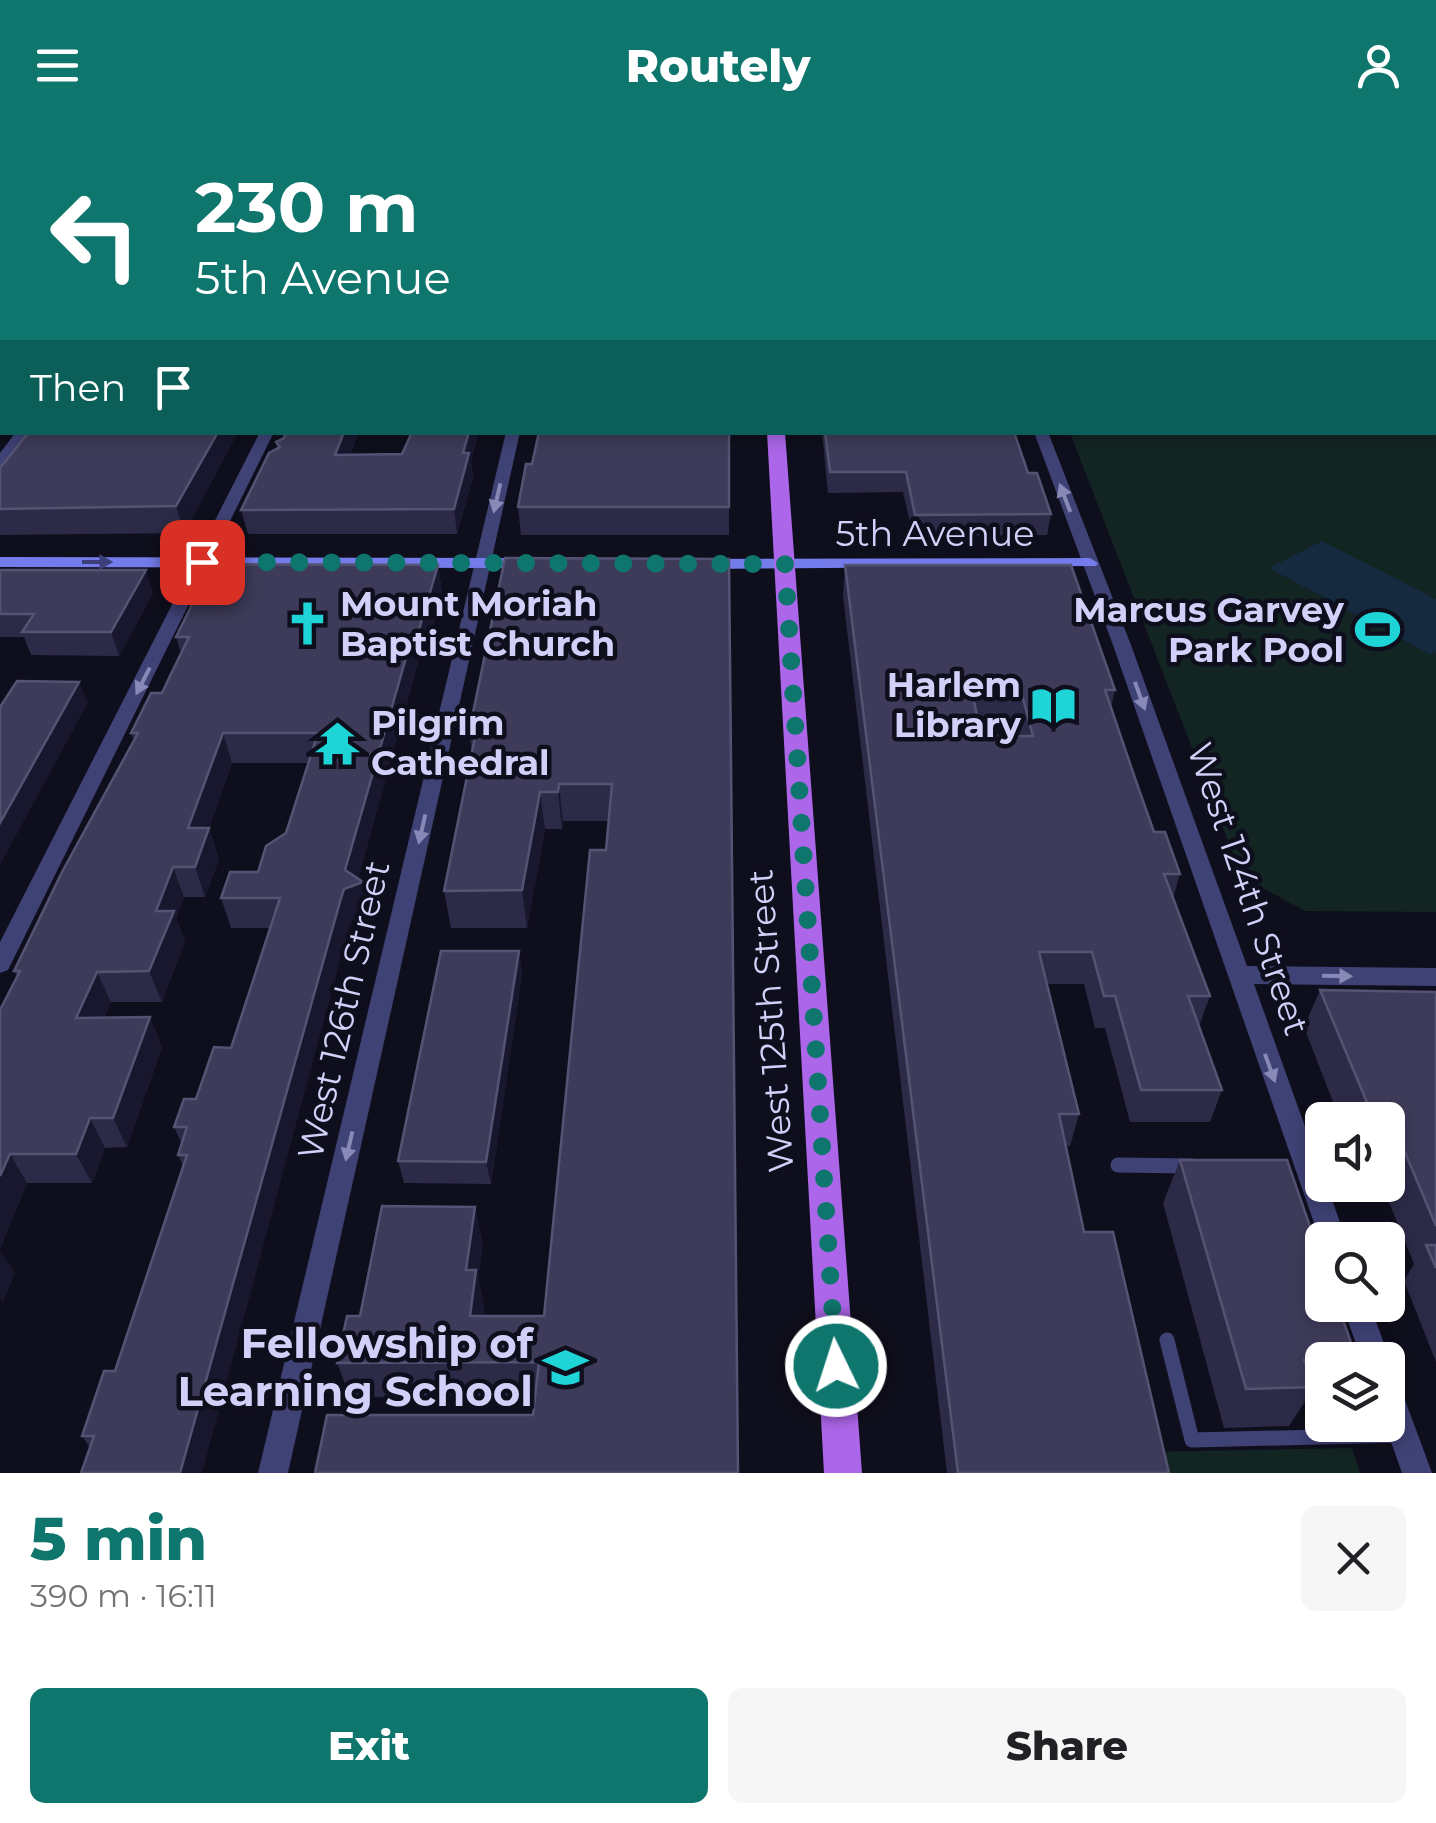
<!DOCTYPE html>
<meta charset="utf-8">
<style>
body{margin:0;font-family:Montserrat,sans-serif;background:#f6f6f6;color:#202124;height:100vh;display:flex;flex-direction:column;font-size:38px;white-space:nowrap}
*{box-sizing:border-box;margin:0}
p{font-size:32px;color:#757577}
.icon{flex:none;width:55px;height:55px;fill:none;stroke:currentColor;stroke-width:2;stroke-linecap:round;stroke-linejoin:round}
.map{position:relative;height:1343px;overflow:hidden}
.sheet{display:flex;flex-direction:column;background:#fff;flex:1}
.sheet>*{flex:none}
.top-card{position:absolute;left:0px;top:0px;width:1438px;height:305px;box-shadow:0 5px 15px #0003;background:#0f766e;color:#fff;overflow:hidden}
.buttons{position:absolute;left:1305px;top:972px;display:grid;gap:20px}
.buttons a{display:grid;place-items:center;width:100px;height:100px;border-radius:15px;background:#fff;box-shadow:0 5px 15px #0003;font-size:50px}
.pin{position:absolute;display:grid;place-items:center;width:85px;height:85px;color:#fff;margin:-42px;border-radius:20px;box-shadow:0 5px 15px #0006}
.me{position:absolute;width:110px;margin:-55px;rotate:356deg;stroke-linejoin:round;filter:drop-shadow(0 0 8px #0008)}
.turn{display:flex;align-items:center;gap:35px;height:210px;padding:0 30px;font-size:45px}
.turn .icon{width:130px;height:130px;stroke-width:2.5}
.turn b{display:block;font-size:70px;line-height:85px}
.then{display:flex;align-items:center;height:95px;padding:0 30px;background:#0003;gap:20px;font-size:38px}
.round{display:grid;place-items:center;flex:none;width:105px;height:105px;border-radius:15px;background:#f6f6f6}
.summary{display:flex;align-items:center;justify-content:space-between;height:170px;padding:0 30px}
h1{font-size:60px;font-weight:800;line-height:75px;color:#0f766e}
.primary-button{display:flex;gap:20px;margin-top:auto;padding:20px 30px}
.primary-button a{flex:1;height:115px;border-radius:15px;background:#0f766e;color:#fff;font-size:40px;font-weight:800;line-height:115px;text-align:center}
.primary-button a+a{background:#f6f6f6;color:#202124}
header{display:flex;justify-content:space-between;align-items:center;height:130px;padding:0 30px;background:#0f766e;color:#fff;font-size:45px;font-weight:800}
.map>svg:first-child{display:block}
.green{fill:#122523}
.water{fill:#15293f}
.lines{fill:none;stroke-linecap:round;stroke-linejoin:round}
.lane{stroke:#3f4275;stroke-width:15}
.street{fill:#3f4275;fill-rule:evenodd}
.secondary{fill:#747ceb;fill-rule:evenodd}
.primary{fill:#ac66e9;fill-rule:evenodd}
.wall{fill:#2c2a47;fill-rule:evenodd}
.shaded-wall{fill:#19172e}
.building{fill:#3e3b5a;stroke:#555373;stroke-width:2.5;fill-rule:evenodd}
.oneway{fill:#8889b6}
.oneway2{fill:#3c3f79}
.route{stroke:#0f766e;stroke-width:18;stroke-dasharray:0 32.4}
.labels{text-anchor:middle;stroke-width:9;stroke-linejoin:round;paint-order:stroke}
.street-label{font-size:35px;fill:#d1d0f8;stroke:#0f0e1c}
.poi-label{font-size:35px;font-weight:bold;fill:#d1d0f8;stroke:#0f0e1c;text-anchor:start}
.near-poi-label{font-size:42px;font-weight:bold;fill:#d1d0f8;stroke:#0f0e1c;text-anchor:end}
</style>
<header><svg class="icon" aria-label="menu" viewBox="0 0 24 24"><path d="M4 6h16M4 12h16M4 18h16"/></svg>Routely<svg class="icon" aria-label="person" viewBox="0 0 24 24"><circle cx="12" cy="8" r="4"/><path d="M4 21q1-7 8-7t8 7"/></svg></header>
<div class="map">
<svg width="1436" height="1343" viewBox="0 0 1436 1343">
<rect width="100%" height="100%" fill="#0f0e1c"/>
<!-- green -->
<g class="green">
<path d="M1436,225V782L1305,781L1242,747L1070,303L1435,302Z"/>
<path d="M1352,1318L1360,1343H1151L1146,1322Z"/>
</g>
<!-- water -->
<path class="water" d="M1322,411L1436,469V522L1431,525L1269,438Z"/>
<g class="lines">
<!-- lane -->
<g class="lane">
<path d="M1118,1035L1192,1036"/>
<path d="M1167,1210L1192,1310L1403,1305"/>
</g>
<!-- street -->
<g class="street">
<path d="M927,0H937L938,2H929Z"/>
<path d="M1090,0H1100L1102,2H1092Z"/>
<path d="M1435,190L1436,191V199L1435,198Z"/>
<path d="M16,302H31L5,336L0,337V323Z"/>
<path d="M260,302H274L11,834L8,840L0,843V812Z"/>
<path d="M506,302H520L288,1343H258Z"/>
<path d="M1034,302H1048L1131,515L1247,836L1436,838V856L1254,854L1322,1044V1055H1327L1346,1110H1322V1116L1320,1110L1113,515Z"/>
<path d="M1342,1175H1370L1390,1230L1388,1237V1230H1362Z"/>
<path d="M1388,1247L1398,1251L1432,1343H1402L1385,1295Z"/>
</g>
<!-- secondary -->
<g class="secondary">
<rect x="1435" y="200" width="1" height="8"/>
<path d="M0,427L528,428L536,433L528,438L0,437Z"/>
<path d="M1090,428L1098,433L1096,436L702,439L694,434L702,429Z"/>
</g>
<!-- primary -->
<g class="primary">
<rect x="751" y="0" width="12" height="2"/>
<rect x="0" y="43" width="2" height="8"/>
<rect x="0" y="61" width="2" height="8"/>
<path d="M767,302H785L862,1343H824Z"/>
</g>
</g>
<!-- wall -->
<g class="wall">
<path d="M0,0L2,2V39H0Z"/>
<path d="M442,0H726V2H440Z"/>
<rect x="788" y="0" width="117" height="2"/>
<path d="M951,0H1087L1089,2H952Z"/>
<path d="M1117,0H1436V173L1435,2H1119Z"/>
<path d="M29,302H238L184,403L0,405V338Z"/>
<path d="M286,302H357V306L350,325L471,332L473,347L457,404H248L241,380L277,319L276,312L284,308Z"/>
<path d="M729,302V405H521L518,377L532,334Z"/>
<path d="M822,302H1014L1028,343L1051,384L1047,405L913,406L903,362L828,363Z"/>
<path d="M729,429L533,1285L535,1266L350,1267L337,1233L360,1186L483,1113L478,1148L484,1175L483,1186H544L609,691H563L562,699H545L527,798H451L444,761L472,622L469,602Z"/>
<path d="M438,435L442,463L424,529H419L358,749L363,752L370,782L352,790L90,1318L82,1306L115,1241L183,1036L178,1025L182,1014L174,997L196,969L231,918L270,798H231L221,768L258,742L286,703L308,633H232L209,698L219,729L205,767H184L176,788L185,811L162,872H111L104,888L150,887L162,917L127,1017L105,1018L92,1053H27L0,1119L17,846L14,841L134,611L131,603L162,563L181,523L176,507Z"/>
<path d="M845,435L1115,560L1111,577L1154,702L1180,744L1173,768L1210,866L1199,896L1222,960L1210,992H1130L1105,898H1095L1084,854H1047L1079,984L1070,1016H1066L1084,1102L1169,1343H947L843,466ZM978,593H1016L1019,606H981Z"/>
<path d="M0,440L153,463L119,526L31,525L24,507H0Z"/>
<path d="M519,821L522,844L491,1054L404,1053L398,1031Z"/>
<path d="M1320,860L1436,862V1232L1404,1151L1414,1134L1382,1055H1388V990H1340L1304,897Z"/>
<path d="M1180,1030L1322,1230V1270H1306L1289,1296L1224,1298L1163,1073Z"/>
</g>
<!-- shaded-wall -->
<g class="shaded-wall">
<path d="M217,0H235L233,2H215Z"/>
<path d="M313,0H328L327,2H312Z"/>
<path d="M2,255V288L0,291V258Z"/>
<path d="M218,302H238L184,403L176,376Z"/>
<path d="M343,302H357V306L340,349L335,325Z"/>
<path d="M469,302H479L471,332L473,347L457,404L454,379L463,323Z"/>
<path d="M438,435L442,463L424,529L419,500Z"/>
<path d="M146,440L153,463L119,526L111,502Z"/>
<path d="M414,500L419,529L357,754L363,752L370,782L352,790L349,798L202,1343H180L345,740Z"/>
<path d="M79,552L88,573L0,735V693Z"/>
<path d="M223,603L232,633L204,712L209,698L219,729L205,767L195,737L188,698Z"/>
<path d="M559,654L563,691L562,699L558,662Z"/>
<path d="M540,662L545,699L527,798L522,760Z"/>
<path d="M173,737L184,767L176,788L185,811L162,872L149,841L156,781Z"/>
<path d="M519,821L522,844L491,1054L486,1032Z"/>
<path d="M97,842L111,872L90,918L76,888Z"/>
<path d="M150,887L162,917L127,1017L113,988Z"/>
<path d="M90,988L105,1018L92,1053L76,1024Z"/>
<path d="M10,1024L27,1053L0,1119V1046Z"/>
<path d="M475,1077L483,1113L478,1148L484,1175L478,1221L470,1186L466,1140Z"/>
<path d="M0,1121L15,1143L3,1173L0,1169Z"/>
</g>
<!-- building -->
<g class="building">
<path d="M0,0H217L215,2H2V20H0Z"/>
<path d="M277,0H313L312,2H275Z"/>
<path d="M442,0H483H475L474,2H440Z"/>
<path d="M524,0H726V2H523Z"/>
<path d="M1024,0H1087L1089,2H1025Z"/>
<path d="M1145,0H1242L1245,2H1147Z"/>
<path d="M1316,0H1436V136L1435,2H1319Z"/>
<path d="M0,75H2V255L0,258Z"/>
<path d="M29,302H218L176,376L0,379V338Z"/>
<path d="M286,302H344L335,325L402,324L412,302H469L463,323H469L454,379L241,380L269,323L280,317L276,312L284,308Z"/>
<path d="M539,302H729V377H518L526,334H532Z"/>
<path d="M825,302H1014L1028,343H1037L1051,384L915,385L906,342H830Z"/>
<path d="M505,428L729,429L738,1343H315L327,1285H533L539,1232L337,1233L347,1186H360L382,1076L475,1077L466,1140H476L470,1186H544L590,720H606L612,654H559L558,662H540L522,760L444,761L476,602H469Z"/>
<path d="M212,434L438,435L419,500H414L345,740L363,752L344,759L341,768L180,1343H81L94,1306H82L104,1241H115L187,1025H178L187,997H174L184,969H196L214,917L231,918L280,768H221L230,742H258L266,716L286,703L318,603H223L188,698H209L195,737H173L156,781H174L149,841L97,842L76,888L150,887L113,988H90L76,1024H10L0,1046V880L20,841H14L62,742L138,603H131L151,563H162L169,548L189,507H176Z"/>
<path d="M845,435H1071L1115,560H1105L1136,651L1154,702H1165L1180,744H1164L1210,866H1188L1222,960H1141L1115,866H1104L1092,822H1039L1079,984H1059L1084,1102H1113L1169,1343H958ZM972,561H1021L1033,606H981Z"/>
<path d="M0,440H146L111,502H22L34,484H0Z"/>
<path d="M17,551L79,552L0,693V577Z"/>
<path d="M441,821H519L486,1032L398,1031Z"/>
<path d="M1320,860L1436,862V1096L1393,994L1371,982Z"/>
<path d="M1180,1030H1287L1322,1131V1175H1338L1357,1230H1304L1314,1257L1246,1259Z"/>
<path d="M1426,1115H1436V1138Z"/>
</g>
<!-- one-way arrows -->
<defs><path id="oneway-solid" d="M-6-.8H1V-3.2L6.5 0L1 3.2V.8H-6Z" transform="scale(2.5)"/></defs>
<g class="oneway">
<use href="#oneway-solid" transform="translate(497 368) rotate(103)"/>
<use href="#oneway-solid" transform="translate(1065 368) rotate(-111)"/>
<use href="#oneway-solid" transform="translate(143 551) rotate(117)"/>
<use href="#oneway-solid" transform="translate(1140 566) rotate(70)"/>
<use href="#oneway-solid" transform="translate(422 699) rotate(103)"/>
<use href="#oneway-solid" transform="translate(1337 846) rotate(1)"/>
<use href="#oneway-solid" transform="translate(1270 938) rotate(70)"/>
<use href="#oneway-solid" transform="translate(349 1016) rotate(103)"/>
</g>
<use class="oneway2" href="#oneway-solid" transform="translate(97 432)"/>
<g class="lines">
<!-- route -->
<path class="route" d="M202,432L785,434L836,1236"/>
</g>
<!-- icons -->
<defs>
<symbol id="church-bare" viewBox="-9 -9 18 18"><path d="M-1.2-6h2.4v3.5h3.3v2.4h-3.3V6h-2.4V-.1h-3.3v-2.4h3.3Z" fill="#1ed4d6" stroke="#0f0e1c" stroke-width="2.5" paint-order="stroke"/></symbol>
<symbol id="stadium-bare" viewBox="-9 -9 18 18"><path d="M0-5a6.5 5 0 1 0 0 10a6.5 5 0 1 0 0-10ZM-3.5-1.8h7v3.6h-7Z" fill="#1ed4d6" stroke="#0f0e1c" stroke-width="2.5" paint-order="stroke"/></symbol>
<symbol id="library-bare" viewBox="-9 -9 18 18"><path d="M-6-4Q-3-5.5-.7-3.5V5Q-3 3-6 4ZM6-4Q3-5.5 .7-3.5V5Q3 3 6 4Z" fill="#1ed4d6" stroke="#0f0e1c" stroke-width="2.5" paint-order="stroke"/></symbol>
<symbol id="temple-bare" viewBox="-9 -9 18 18"><path d="M0-6L5-2H3V0L6.5 2.5H4V6H1.5V3h-3V6H-4V2.5H-6.5L-3 0V-2H-5Z" fill="#1ed4d6" stroke="#0f0e1c" stroke-width="2.5" paint-order="stroke"/></symbol>
<symbol id="school-bare" viewBox="-9 -9 18 18"><path d="M0-5L7-2L0 1L-7-2ZM-4 1L0 2.5L4 1V4Q0 6-4 4Z" fill="#1ed4d6" stroke="#0f0e1c" stroke-width="2.5" paint-order="stroke"/></symbol>
</defs>
<g fill-rule="evenodd">
<use href="#church-bare" x="276" y="462" width="63" height="63"/>
<use href="#stadium-bare" x="1346" y="468" width="63" height="63"/>
<use href="#library-bare" x="1022" y="544" width="63" height="63"/>
<use href="#temple-bare" x="306" y="582" width="63" height="63"/>
<use href="#school-bare" x="534" y="1206" width="63" height="63"/>
</g>
<g class="labels">
<!-- street labels -->
<g class="street-label">
<text x="935" y="416">5th Avenue</text>
<text transform="translate(1248 759) rotate(71)" y="12">West 124th Street</text>
<text transform="translate(344 880) rotate(-77)" y="12">West 126th Street</text>
<text transform="translate(771 891) rotate(-94)" y="12">West 125th Street</text>
</g>
<!-- poi labels -->
<g class="poi-label">
<text x="340" y="486">Mount Moriah<tspan x="340" dy="40">Baptist Church</tspan></text>
<text x="1344" y="492" text-anchor="end">Marcus Garvey<tspan x="1344" dy="40">Park Pool</tspan></text>
<text x="1021" y="567" text-anchor="end">Harlem<tspan x="1021" dy="40">Library</tspan></text>
<text x="371" y="605">Pilgrim<tspan x="371" dy="40">Cathedral</tspan></text>
</g>
<!-- near-poi labels -->
<g class="near-poi-label">
<text x="533" y="1228">Fellowship of<tspan x="533" dy="48">Learning School</tspan></text>
</g>
</g>
</svg>
<div class="buttons">
<a><svg class="icon" aria-label="sound" viewBox="0 0 24 24"><path d="M4 9h4l5-4v14l-5-4H4zM17 9q2 3 0 6"/></svg></a>
<a><svg class="icon" aria-label="search" viewBox="0 0 24 24"><circle cx="10" cy="10" r="6"/><path d="M15 15l6 6"/></svg></a>
<a><svg class="icon" aria-label="layers" viewBox="0 0 24 24"><path d="M12 4l9 5-9 5-9-5zM3 14l9 5 9-5"/></svg></a>
</div>
<div class="pin" style="left:202px;top:432px;background:#d93025"><svg class="icon" aria-label="arrive" viewBox="0 0 24 24"><path d="M6 21V4h12l-3 4 3 4H6"/></svg></div>
<svg class="me" style="left:836px;top:1236px" viewBox="-20 -20 40 40"><circle r="17" fill="#0f766e" stroke="#fff" stroke-width="3"/><path d="M0-11L8 9 0 5-8 9z" fill="#fff"/></svg>
<div class="top-card">
<div class="turn"><svg class="icon" aria-label="left" viewBox="0 0 24 24"><path d="M17 20v-9H6M10 6l-5 5 5 5"/></svg><div><b>230 m</b>5th Avenue</div></div>
<div class="then">Then<svg class="icon" aria-label="arrive" viewBox="0 0 24 24"><path d="M6 21V4h12l-3 4 3 4H6"/></svg></div>
</div>
</div>
<section class="sheet">
<div class="summary"><div><h1>5 min</h1><p>390 m · 16:11</p></div><a class="round"><svg class="icon" aria-label="close" viewBox="0 0 24 24"><path d="M6 6l12 12M18 6L6 18"/></svg></a></div>
<div class="primary-button"><a>Exit</a><a>Share</a></div>
</section>
